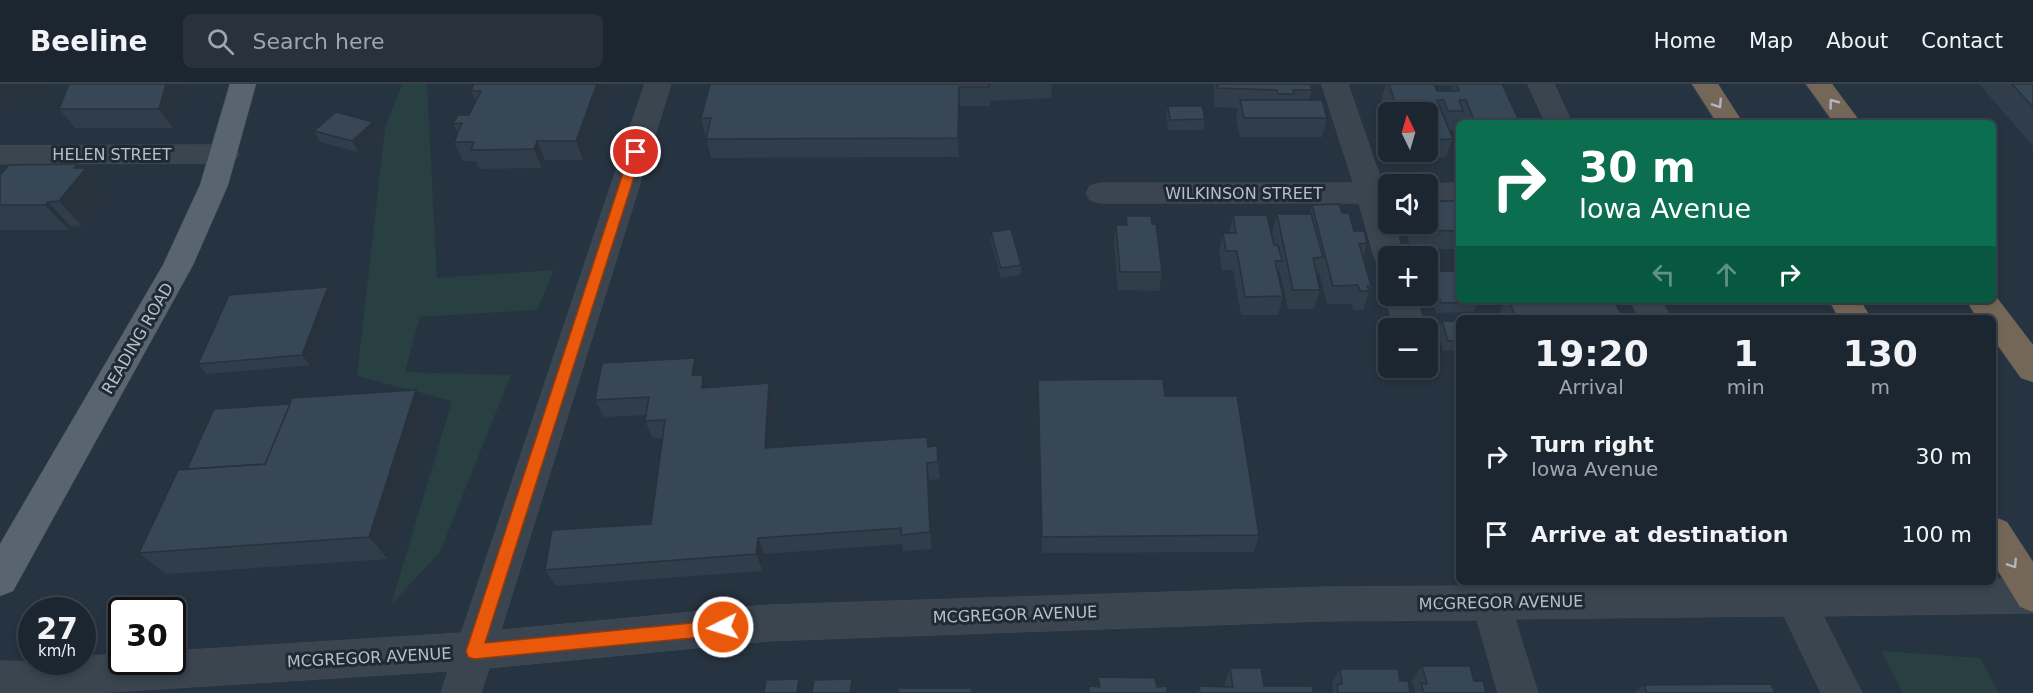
<!DOCTYPE html>
<meta charset="utf-8">
<style>
body{margin:0;font-family:"DejaVu Sans",sans-serif;background:#29323c;color:#f1f3f6;height:100vh;display:flex;flex-direction:column;font-size:22px;white-space:nowrap}
*{box-sizing:border-box;margin:0}
p{font-size:20px;color:#a0a5ab}
.icon{flex:none;width:33px;height:33px;fill:none;stroke:currentColor;stroke-width:2;stroke-linecap:round;stroke-linejoin:round}
.map{position:relative;flex:1;overflow:hidden}
.drawer{position:absolute;left:1456px;top:231px;width:540px;height:270px;display:flex;flex-direction:column;background:#1c2630;border-radius:9px;box-shadow:0 3px 9px #0003,0 0 0 2px #3a434c}
.drawer>*{flex:none}
.guide{position:absolute;left:1456px;top:36px;width:540px;height:183px;border-radius:9px;box-shadow:0 3px 9px #0003,0 0 0 2px #3a434c;background:#0b6e4f;color:#fff;overflow:hidden}
.needle{width:39px;rotate:355deg}
.buttons{position:absolute;left:1378px;top:18px;display:grid;gap:12px}
.buttons a{display:grid;place-items:center;width:60px;height:60px;border-radius:9px;background:#1c2630;box-shadow:0 3px 9px #0003,0 0 0 2px #3a434c;font-size:30px}
.speed{position:absolute;left:18px;top:513px;display:flex;gap:12px;font-size:30px;font-weight:700;text-align:center}
.speed>*{display:grid;place-content:center;width:78px;height:78px;border-radius:50%;background:#1c2630;box-shadow:0 3px 9px #0003,0 0 0 2px #3a434c;line-height:1}
.speed small{font-size:15px;font-weight:400}
.speed .limit{border:3px solid #111;border-radius:9px;background:#fff;color:#111}
.pin{position:absolute;display:grid;place-items:center;width:51px;height:51px;color:#fff;margin:-26px;border:3px solid #fff;border-radius:50%;box-shadow:0 2px 6px #0007}
.me{position:absolute;width:66px;margin:-33px;rotate:265deg;stroke-linejoin:round;filter:drop-shadow(0 0 4px #0008)}
.turn{display:flex;align-items:center;gap:21px;height:126px;padding:0 24px;font-size:27px}
.turn .icon{width:78px;height:78px;stroke-width:2.5}
.turn b{display:block;font-size:42px;line-height:51px}
.lanes{display:flex;align-items:center;height:57px;padding:0 24px;background:#0003;justify-content:center;gap:30px;direction:ltr}
.lanes .off{opacity:.35}
.eta{display:flex;justify-content:space-evenly;align-items:center;height:102px;text-align:center}
.eta b{font-size:36px;font-weight:600;line-height:42px}
ul{padding:0;list-style:none}
li{display:flex;align-items:center;gap:18px;height:78px;padding:0 24px}
li div{flex:1}
li b{display:block;font-size:22px}
li em{font-style:normal}
header{display:flex;align-items:center;gap:36px;box-sizing:border-box;height:84px;padding:0 30px;background:#1c2630;border-bottom:2px solid #3a434c}
header strong{font-size:28px}
nav{display:flex;gap:33px;margin-inline-start:auto;font-size:21px}
.search{width:420px;height:54px;background:#29323c;display:flex;align-items:center;gap:15px;box-sizing:border-box;padding:0 21px;border-radius:9px;color:#a0a5ab;font-size:22px}
.map>svg:first-child{display:block}
.green{fill:#284041}
.lines{fill:none;stroke-linecap:round;stroke-linejoin:round}
.minor-casing{stroke:#434e59;stroke-width:1}
.major-casing{stroke:#434e59;stroke-width:1}
.highway-casing{stroke:#454f5a;stroke-width:1}
.minor{fill:#3a4550;fill-rule:evenodd}
.major{fill:#586470;fill-rule:evenodd}
.highway{fill:#756757;fill-rule:evenodd}
.wall{fill:#303d4a;fill-rule:evenodd}
.shaded-wall{fill:#27323c}
.building{fill:#384756;stroke:#27323c;stroke-width:1.5}
.oneway{stroke:#b0b6be}
.route{fill:#ea580c;stroke:#983908;stroke-width:1.5}
.labels{text-anchor:middle;stroke-width:6;stroke-linejoin:round;paint-order:stroke}
.street-label{font-size:16px;fill:#b6bfca;stroke:#1f2a35}
</style>
<header>
<strong>Beeline</strong>
<div class="search"><svg class="icon" aria-label="search" viewBox="0 0 24 24"><circle cx="10" cy="10" r="6"/><path d="M15 15l6 6"/></svg>Search here</div>
<nav><a>Home</a><a>Map</a><a>About</a><a>Contact</a></nav>
</header>
<div class="map">
<svg width="2033" height="609" viewBox="0 0 2033 609">
<rect width="100%" height="100%" fill="#263340"/>
<!-- green -->
<g class="green">
<path d="M402,0H427L437,194L554,186L537,226L420,233L405,288L511,291L440,468L391,521L452,317L357,292L385,44Z"/>
<path d="M1881,567L1980,574L1999,609H1903Z"/>
</g>
<g class="lines">
<defs>
<g id="minor">
<path d="M645,0H671L501,546L768,521L1324,503L1994,498V495H2033V529L1823,532L1862,609H1821L1784,532L1515,535L1538,609H1498L1477,536L1324,537L768,557L489,584L481,609H441L448,587L95,609H0V577L82,578V572L122,570V578H172V567L461,549Z"/>
<path d="M1322,0H1348L1382,99L1393,100H1389V140H1394L1404,172H1389V184L1378,181L1374,173L1359,119H1100L1090,116L1086,109L1090,102L1100,99H1353Z"/>
<path d="M1528,0H1554L1572,39H1546Z"/>
<path d="M225,61L235,64L239,70L235,76L225,79L0,80V62Z"/>
<path d="M1460,99V119H1428V100H1424Z"/>
<path d="M1389,204V212H1415L1426,244H1394L1385,212Z"/>
<path d="M1631,216H1661L1671,234H1639Z"/>
</g>
<path id="major" d="M230,0H256L228,101L193,181L13,507L0,512V460L163,181L200,101Z"/>
<g id="highway">
<path d="M1692,0H1718L1743,39H1717Z"/>
<path d="M1806,0H1832L1861,39H1834Z"/>
<path d="M1994,210L2033,261V298L2021,294L1994,256V234H1977L1966,216H1994Z"/>
<path d="M1829,216H1860L1871,234H1839Z"/>
<path d="M1994,433L2007,438L2033,478V528L2020,523L1994,480Z"/>
</g>
</defs>
<!-- minor casing -->
<use href="#minor" class="minor-casing"/>
<!-- major casing -->
<use href="#major" class="major-casing"/>
<!-- highway casing -->
<use href="#highway" class="highway-casing"/>
<!-- minor -->
<use href="#minor" class="minor"/>
<!-- major -->
<use href="#major" class="major"/>
<!-- highway -->
<use href="#highway" class="highway"/>
</g>
<!-- wall -->
<g class="wall">
<path d="M69,0H185L173,44H75L59,25Z"/>
<path d="M611,0L583,76H545L542,84L480,85L476,77H463L454,58L458,49L453,40L469,31L476,17L471,7Z"/>
<path d="M710,0H1052L1051,14L990,17V22H960L959,73L711,74L701,34Z"/>
<path d="M1214,0H1312L1311,3L1312,6L1309,16L1327,34L1322,53H1240L1236,35L1238,24L1214,23Z"/>
<path d="M1386,0H1502L1520,39H1460L1459,36L1455,46H1449L1453,55L1445,74L1401,75L1398,68H1428V28H1389V39L1381,15ZM1435,1L1452,2L1450,7H1437Z"/>
<path d="M1979,0H2033V62Z"/>
<path d="M1168,22L1205,35L1203,46H1169L1166,32Z"/>
<path d="M314,47L379,49L358,68L320,58Z"/>
<path d="M77,80L80,84H86L108,109L82,142L71,143L69,146H0V89L1,90Z"/>
<path d="M1460,117V165H1411L1403,140H1428Z"/>
<path d="M1312,121L1342,129L1354,147L1367,159L1363,173L1371,202L1363,226H1353L1352,220H1327L1319,188L1317,192L1320,206L1314,225H1288L1279,185L1278,190L1283,212L1278,231H1241L1233,186H1222L1219,168L1223,149H1229L1233,131L1274,161L1272,149L1277,130H1310Z"/>
<path d="M1126,132L1152,140L1162,188L1159,207L1118,206L1114,160L1116,141H1125Z"/>
<path d="M991,148L1021,181V191L1001,194L991,158Z"/>
<path d="M1430,187L1478,218L1473,228L1436,229L1428,204V192Z"/>
<path d="M335,214L310,281L207,290L198,280Z"/>
<path d="M1506,216H1614L1622,234H1499L1498,232Z"/>
<path d="M1442,237H1460V266L1443,267L1437,247Z"/>
<path d="M695,274L701,291H703L708,304L769,299L775,317L772,363L937,362L940,395L929,396L932,465L903,467L902,460L764,470L763,487L556,502L545,486L651,440L662,354L653,355L645,337L646,331L604,333L595,316Z"/>
<path d="M1038,296L1165,312L1259,451L1254,468L1042,469L1038,314Z"/>
<path d="M416,306L432,330L388,475L166,490L139,469L290,320Z"/>
<path d="M1422,582L1474,597L1486,609H1414L1415,608L1412,596Z"/>
<path d="M1230,584L1264,602L1313,609H1197L1199,602L1225,603V598Z"/>
<path d="M1340,585L1400,597L1410,609H1332L1333,608L1332,599Z"/>
<path d="M1644,601L1775,609H1634Z"/>
</g>
<!-- shaded-wall -->
<g class="shaded-wall">
<path d="M0,0H48L40,15L20,18L15,13H12L9,21L0,22Z"/>
<path d="M166,0H185L173,44L159,25Z"/>
<path d="M597,0H611L583,76L576,57Z"/>
<path d="M959,3L960,22L959,73L958,54Z"/>
<path d="M373,38L379,49L358,68L352,57Z"/>
<path d="M537,57L545,76L542,84L534,65Z"/>
<path d="M77,80L83,87L86,84L108,109L82,142L59,117L74,84Z"/>
<path d="M48,118L71,143L69,146L45,121Z"/>
<path d="M328,203L335,214L310,281L302,271Z"/>
<path d="M695,274L702,292L692,291Z"/>
<path d="M703,291L710,309L702,304Z"/>
<path d="M769,299L775,317L771,381L765,364Z"/>
<path d="M416,306L432,330L388,475L369,453Z"/>
<path d="M927,379L929,396L932,465L930,448Z"/>
<path d="M758,454L764,470L763,487L756,470Z"/>
<path d="M799,595L804,609L797,608Z"/>
<path d="M852,595L856,609H850Z"/>
</g>
<!-- building -->
<g class="building">
<path d="M69,0H166L159,25H59Z"/>
<path d="M474,0H597L576,57H537L534,65L471,66L474,58H454L462,39L453,40L458,31H469L481,7H471Z"/>
<path d="M710,0H989V3H959L958,54L706,55L711,34H701Z"/>
<path d="M1217,0H1310L1312,6H1293L1294,10H1278L1277,6L1218,4Z"/>
<path d="M1389,0H1434L1437,7H1459L1456,0H1502L1520,39H1475L1466,16H1459L1463,27H1448L1444,16H1437L1453,55L1428,56V28H1398Z"/>
<path d="M2012,0H2033V23Z"/>
<path d="M1240,16H1322L1327,34H1244Z"/>
<path d="M1168,22H1202L1205,35L1170,36Z"/>
<path d="M336,28L373,38L352,57L314,47Z"/>
<path d="M77,80L74,84H86L59,117L48,118L45,121H0V91L9,81Z"/>
<path d="M1428,117H1460V147L1418,146L1416,140H1428Z"/>
<path d="M1339,120L1342,129H1349L1354,147H1364L1367,159L1359,160L1371,202H1367L1369,207H1360L1358,201L1333,202L1312,121Z"/>
<path d="M1277,130H1311L1323,173L1313,174L1320,206H1293Z"/>
<path d="M1233,131H1267L1274,161H1278L1282,177H1275L1283,212L1245,213L1237,167H1226L1223,149H1236Z"/>
<path d="M1126,132H1151L1152,140H1156L1162,188H1120L1116,141H1127Z"/>
<path d="M1011,145L1021,181L1001,184L991,148Z"/>
<path d="M1430,187H1460V216H1478V218L1441,219Z"/>
<path d="M328,203L302,271L198,280L229,211Z"/>
<path d="M1509,216H1614L1623,234H1516Z"/>
<path d="M1442,237H1460V256L1448,257Z"/>
<path d="M695,274L692,291H703L702,304L769,299L765,364L927,353L928,363L937,362L938,378L927,379L930,448L901,451V444L758,454L756,470L545,486L552,446L651,440L665,336L645,337L649,313L595,316L602,279Z"/>
<path d="M1163,295L1165,312H1237L1259,451L1042,453L1038,296Z"/>
<path d="M416,306L369,453L139,469L178,386L265,380L292,314Z"/>
<path d="M290,320L265,380L187,385L214,325Z"/>
<path d="M1422,582H1470L1474,597H1483L1486,609H1424L1421,599L1427,600Z"/>
<path d="M1230,584H1261L1264,602H1312L1313,609H1200L1199,602L1233,603Z"/>
<path d="M1340,585H1398L1400,597H1408L1410,609H1338L1337,601L1342,600Z"/>
<path d="M1098,593L1155,594L1157,603L1167,602V609H1089V602L1100,603Z"/>
<path d="M799,595L797,608H812L814,596L852,595L850,609H764L766,596Z"/>
<path d="M1771,600L1775,609H1647L1644,601Z"/>
<rect x="898" y="604" width="74" height="5"/>
</g>
<!-- one-way arrows -->
<defs><path id="oneway-chevron" d="M-2-3.5L2.5 0L-2 3.5" fill="none" stroke-width="1.6" stroke-linecap="round" stroke-linejoin="round" transform="scale(1.5)"/></defs>
<g class="oneway">
<use href="#oneway-chevron" transform="translate(1833 19) rotate(-127)"/>
<use href="#oneway-chevron" transform="translate(1718 20) rotate(57)"/>
<use href="#oneway-chevron" transform="translate(2013 480) rotate(57)"/>
</g>
<!-- route -->
<path class="route" d="M636,64L642,68L485,559L723,536L729,538L731,543L729,549L723,551L474,575L468,573L466,567L630,68Z"/>
<g class="labels">
<!-- street labels -->
<g class="street-label">
<text x="112" y="76">HELEN STREET</text>
<text x="1244" y="115">WILKINSON STREET</text>
<text transform="translate(137 254) rotate(-60)" y="6">READING ROAD</text>
<text transform="translate(1501 518) rotate(-1)" y="6">MCGREGOR AVENUE</text>
<text transform="translate(1015 530) rotate(-2)" y="6">MCGREGOR AVENUE</text>
<text transform="translate(369 573) rotate(-3)" y="6">MCGREGOR AVENUE</text>
</g>
</g>
</svg>
<div class="buttons">
<a><svg class="needle" viewBox="-14 -14 28 28"><path d="M0-13l5 13h-10z" fill="#e53935"/><path d="M0 13l5-13h-10z" fill="#a0a5ab"/></svg></a>
<a><svg class="icon" aria-label="sound" viewBox="0 0 24 24"><path d="M4 9h4l5-4v14l-5-4H4zM17 9q2 3 0 6"/></svg></a>
<a>+</a>
<a>−</a>
</div>
<div class="speed"><div>27<small>km/h</small></div><div class="limit">30</div></div>
<div class="pin" style="left:636px;top:68px;background:#d93025"><svg class="icon" aria-label="arrive" viewBox="0 0 24 24"><path d="M6 21V4h12l-3 4 3 4H6"/></svg></div>
<svg class="me" style="left:723px;top:543px" viewBox="-20 -20 40 40"><circle r="17" fill="#ea580c" stroke="#fff" stroke-width="3"/><path d="M0-11L8 9 0 5-8 9z" fill="#fff"/></svg>
<div class="guide">
<div class="turn"><svg class="icon" aria-label="right" viewBox="0 0 24 24"><path d="M7 20v-9h11M14 6l5 5-5 5"/></svg><div><b>30 m</b>Iowa Avenue</div></div>
<div class="lanes"><svg class="icon off" aria-label="left" viewBox="0 0 24 24"><path d="M17 20v-9H6M10 6l-5 5 5 5"/></svg><svg class="icon off" aria-label="ahead" viewBox="0 0 24 24"><path d="M12 20V5M6 11l6-6 6 6"/></svg><svg class="icon" aria-label="right" viewBox="0 0 24 24"><path d="M7 20v-9h11M14 6l5 5-5 5"/></svg></div>
</div>
<section class="drawer">
<div class="eta">
<div><b>19:20</b><p>Arrival</p></div>
<div><b>1</b><p>min</p></div>
<div><b>130</b><p>m</p></div>
</div>
<ul>
<li><svg class="icon" aria-label="right" viewBox="0 0 24 24"><path d="M7 20v-9h11M14 6l5 5-5 5"/></svg><div><b>Turn right</b><p>Iowa Avenue</p></div><em>30 m</em></li>
<li><svg class="icon" aria-label="arrive" viewBox="0 0 24 24"><path d="M6 21V4h12l-3 4 3 4H6"/></svg><div><b>Arrive at destination</b></div><em>100 m</em></li>
</ul>
</section>
</div>
